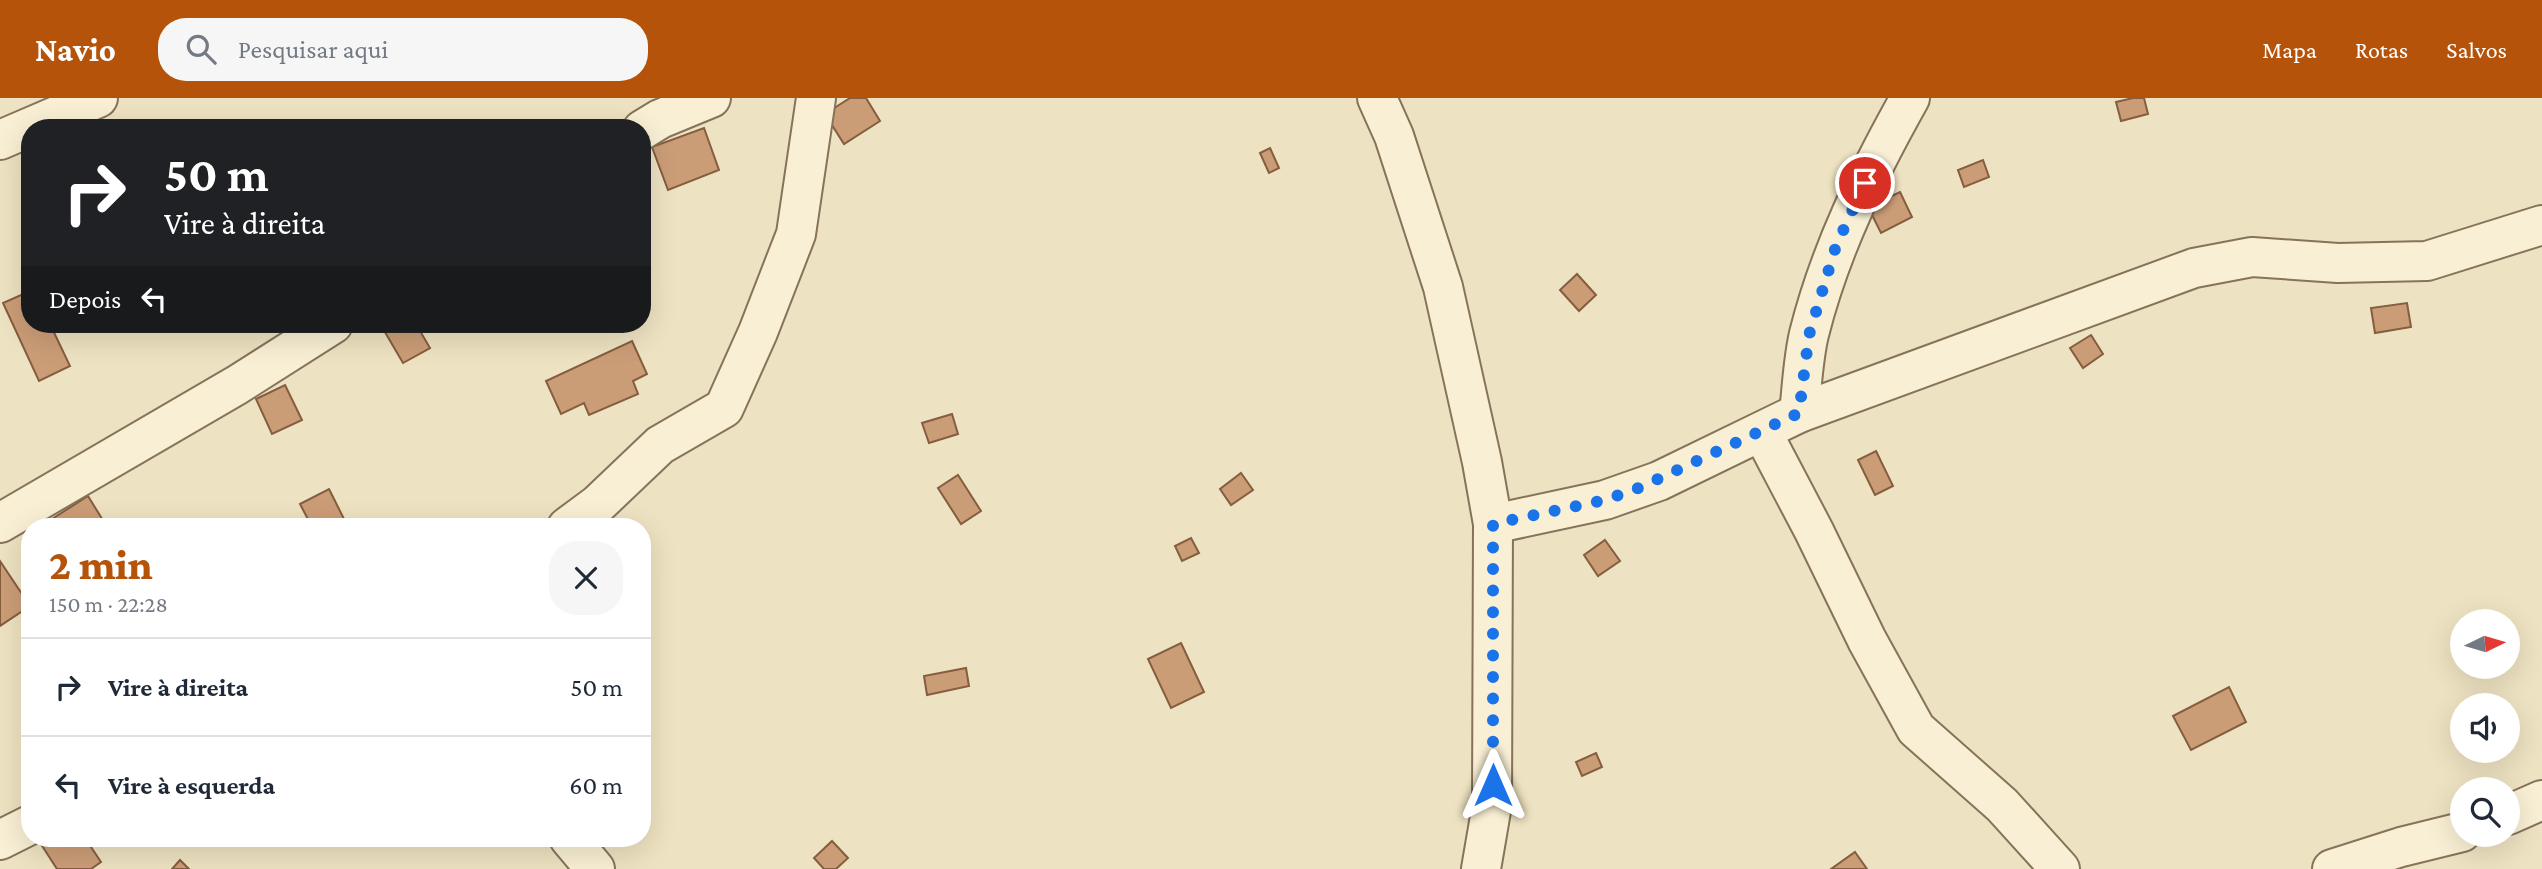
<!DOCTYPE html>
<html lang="pt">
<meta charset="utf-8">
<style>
body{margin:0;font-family:"Crimson Pro",serif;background:#f6f6f7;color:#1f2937;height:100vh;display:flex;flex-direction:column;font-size:26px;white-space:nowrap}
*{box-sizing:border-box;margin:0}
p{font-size:23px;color:#747a83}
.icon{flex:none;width:38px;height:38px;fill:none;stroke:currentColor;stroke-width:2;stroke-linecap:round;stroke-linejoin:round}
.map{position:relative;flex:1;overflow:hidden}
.details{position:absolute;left:21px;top:420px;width:630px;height:329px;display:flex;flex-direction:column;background:#fff;border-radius:28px;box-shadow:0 7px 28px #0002}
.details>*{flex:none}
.guide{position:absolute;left:21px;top:21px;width:630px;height:214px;border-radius:28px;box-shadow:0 7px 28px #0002;background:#202124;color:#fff;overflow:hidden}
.needle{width:46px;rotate:85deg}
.tools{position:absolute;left:2450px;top:511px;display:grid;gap:14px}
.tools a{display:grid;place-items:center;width:70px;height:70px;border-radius:50%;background:#fff;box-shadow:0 7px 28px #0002;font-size:35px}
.pin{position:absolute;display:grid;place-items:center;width:60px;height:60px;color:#fff;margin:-30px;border:4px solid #fff;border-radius:50%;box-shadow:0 2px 7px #0007}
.me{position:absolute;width:77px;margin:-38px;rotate:0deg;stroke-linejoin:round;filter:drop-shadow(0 0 5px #0008)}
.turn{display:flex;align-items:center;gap:24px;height:147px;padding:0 28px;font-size:32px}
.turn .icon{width:91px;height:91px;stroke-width:2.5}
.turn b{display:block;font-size:49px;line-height:60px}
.then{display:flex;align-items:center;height:66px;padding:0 28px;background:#0003;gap:14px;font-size:26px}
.round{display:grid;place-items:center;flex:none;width:74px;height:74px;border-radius:28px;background:#f6f6f7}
.overview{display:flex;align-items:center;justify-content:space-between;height:119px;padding:0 28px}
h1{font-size:42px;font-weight:800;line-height:52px;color:#b45309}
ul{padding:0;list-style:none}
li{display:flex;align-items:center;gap:21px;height:98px;padding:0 28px;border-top:2px solid #e0e1e3}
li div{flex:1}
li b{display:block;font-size:26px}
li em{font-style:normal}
header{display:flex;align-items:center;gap:42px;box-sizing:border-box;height:98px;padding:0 35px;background:#b45309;color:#fff}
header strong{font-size:33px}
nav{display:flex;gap:38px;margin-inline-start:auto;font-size:24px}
.search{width:490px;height:63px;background:#f6f6f7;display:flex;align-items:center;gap:18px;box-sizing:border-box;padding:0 24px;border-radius:28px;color:#747a83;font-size:26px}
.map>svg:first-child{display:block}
.building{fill:#cb9d77;stroke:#855d3f;stroke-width:2}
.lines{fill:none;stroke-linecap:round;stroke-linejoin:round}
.street-casing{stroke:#867359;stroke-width:42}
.street{stroke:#f8efd4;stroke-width:38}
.route{stroke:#1a73e8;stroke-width:12;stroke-dasharray:0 21.6}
</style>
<header>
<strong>Navio</strong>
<div class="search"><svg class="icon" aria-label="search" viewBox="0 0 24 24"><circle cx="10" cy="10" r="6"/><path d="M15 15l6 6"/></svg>Pesquisar aqui</div>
<nav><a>Mapa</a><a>Rotas</a><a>Salvos</a></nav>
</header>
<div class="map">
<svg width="2542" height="771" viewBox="0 0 2542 771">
<rect width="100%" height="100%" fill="#ede2c1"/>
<!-- building -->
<g class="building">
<path d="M850,0H866L880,23L844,46L825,16Z"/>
<path d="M2133,0H2144L2148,16L2121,23L2116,4Z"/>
<path d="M704,30L719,72L668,92L652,49Z"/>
<path d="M1270,50L1279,70L1269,75L1260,55Z"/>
<path d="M1983,62L1989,79L1964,89L1958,72Z"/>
<path d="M1900,94L1912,119L1881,135L1868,109Z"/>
<path d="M1577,176L1596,197L1579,213L1560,192Z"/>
<path d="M30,193V226H50L70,268L39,283L3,205Z"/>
<path d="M2407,205L2411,229L2375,235L2371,210Z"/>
<path d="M387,226H416L430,250L403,265L382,229Z"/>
<path d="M2091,237L2103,256L2083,270L2070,250Z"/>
<path d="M632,243L647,276L633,283L638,296L589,317L584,305L561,316L546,283Z"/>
<path d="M285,287L302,322L272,336L256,301Z"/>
<path d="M952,316L958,336L929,345L922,325Z"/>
<path d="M1876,353L1893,388L1875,397L1858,362Z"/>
<path d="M1241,375L1253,392L1231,407L1220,391Z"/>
<path d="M958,377L981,413L961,426L938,390Z"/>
<path d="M329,391L348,429H312L300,406Z"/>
<path d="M88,398L104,424L97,429H57L52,421Z"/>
<path d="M1191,440L1199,455L1182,463L1175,448Z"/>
<path d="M1605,442L1620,463L1598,478L1584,457Z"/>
<path d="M0,463L30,508L0,528Z"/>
<path d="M1181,545L1204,594L1171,610L1148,561Z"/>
<path d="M966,570L969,588L927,597L924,578Z"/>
<path d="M2229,589L2246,624L2191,652L2173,618Z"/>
<path d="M1596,655L1602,669L1582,678L1576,664Z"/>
<path d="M37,740H85L101,764L91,771H57Z"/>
<path d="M832,743L848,760L836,771H824L814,760Z"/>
<path d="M1855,754L1867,771H1831Z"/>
<path d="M180,762L189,771H172Z"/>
</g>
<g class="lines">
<defs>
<g id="street">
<path d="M1377,0L1394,38L1443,189L1482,364L1493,426L1492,707L1481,771"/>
<path d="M642,32L660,21L711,0"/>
<path d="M0,42L98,0"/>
<path d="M1799,315C1802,289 1803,261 1809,236C1830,152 1868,75 1910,0"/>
<path d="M1762,334L1814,433L1867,542L1916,631L2002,707L2060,771"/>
<path d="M0,425L237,287L333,226"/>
<path d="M1493,426L1605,402L1659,383L1799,315L2194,170L2252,159L2338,165L2427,163L2542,127"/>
<path d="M567,429L598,406L660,347L724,310L758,234L796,136L816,0"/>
<path d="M2508,717L2542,702"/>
<path d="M569,740L595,771"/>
<path d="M0,742L30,727"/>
<path d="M2332,771L2401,749L2462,734"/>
</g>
</defs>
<!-- street casing -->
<use href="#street" class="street-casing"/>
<!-- street -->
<use href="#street" class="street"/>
</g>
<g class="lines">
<!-- route -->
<path class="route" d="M1493,687V426L1605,402L1641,389L1799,315L1809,237L1836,148L1865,85"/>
</g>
</svg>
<div class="tools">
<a><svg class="needle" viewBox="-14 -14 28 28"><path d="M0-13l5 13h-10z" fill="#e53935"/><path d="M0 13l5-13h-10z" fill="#747a83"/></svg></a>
<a><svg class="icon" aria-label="sound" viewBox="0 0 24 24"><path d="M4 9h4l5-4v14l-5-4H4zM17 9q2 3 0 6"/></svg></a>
<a><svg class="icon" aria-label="search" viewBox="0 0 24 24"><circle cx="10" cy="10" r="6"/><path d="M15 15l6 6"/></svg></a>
</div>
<div class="pin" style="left:1865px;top:85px;background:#d93025"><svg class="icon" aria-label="arrive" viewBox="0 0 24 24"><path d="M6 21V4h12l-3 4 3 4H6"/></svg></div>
<svg class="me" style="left:1493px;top:687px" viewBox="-20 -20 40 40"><path d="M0-17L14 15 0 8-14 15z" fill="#1a73e8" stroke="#fff" stroke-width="4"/></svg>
<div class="guide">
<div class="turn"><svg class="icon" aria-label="right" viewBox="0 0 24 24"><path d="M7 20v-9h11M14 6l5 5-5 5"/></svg><div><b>50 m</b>Vire à direita</div></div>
<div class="then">Depois<svg class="icon" aria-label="left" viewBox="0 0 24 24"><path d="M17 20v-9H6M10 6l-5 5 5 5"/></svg></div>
</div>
<section class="details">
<div class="overview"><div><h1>2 min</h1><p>150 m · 22:28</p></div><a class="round"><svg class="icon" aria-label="close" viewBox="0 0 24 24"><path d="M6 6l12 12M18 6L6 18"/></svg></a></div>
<ul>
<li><svg class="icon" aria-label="right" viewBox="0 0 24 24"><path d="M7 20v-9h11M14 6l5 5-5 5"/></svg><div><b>Vire à direita</b></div><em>50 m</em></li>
<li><svg class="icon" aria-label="left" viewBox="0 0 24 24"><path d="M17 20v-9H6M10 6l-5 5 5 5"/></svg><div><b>Vire à esquerda</b></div><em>60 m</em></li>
</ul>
</section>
</div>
